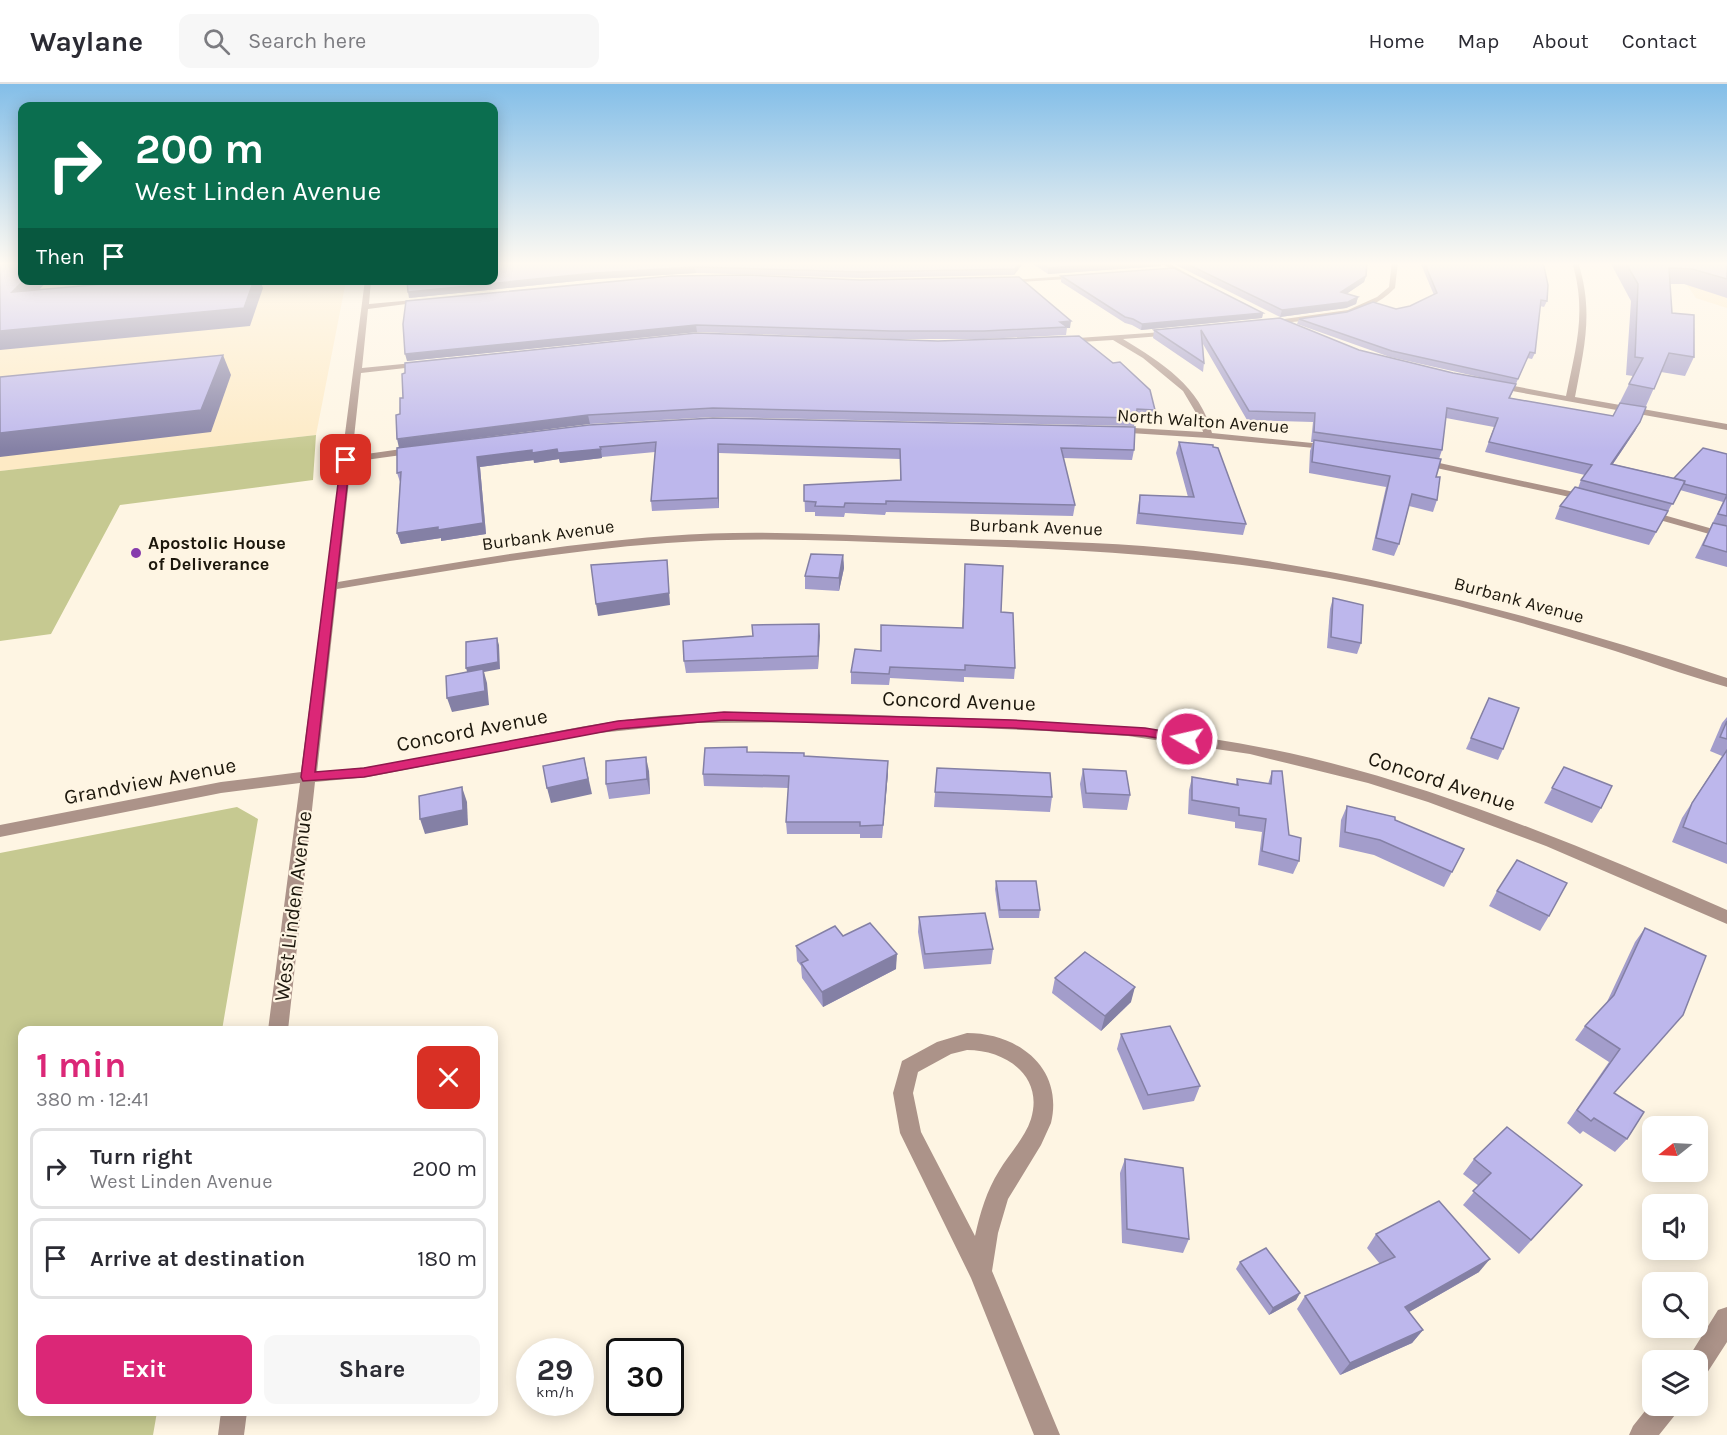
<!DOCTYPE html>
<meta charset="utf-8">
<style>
body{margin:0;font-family:Karla,sans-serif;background:#f7f7f7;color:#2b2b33;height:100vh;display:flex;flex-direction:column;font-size:22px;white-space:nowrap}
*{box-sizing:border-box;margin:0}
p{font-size:20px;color:#7c7c81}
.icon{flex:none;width:33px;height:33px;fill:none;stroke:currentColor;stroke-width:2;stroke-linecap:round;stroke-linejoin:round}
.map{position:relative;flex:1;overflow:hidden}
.drawer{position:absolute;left:18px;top:942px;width:480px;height:390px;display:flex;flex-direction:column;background:#fff;border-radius:12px;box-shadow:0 3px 15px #0003}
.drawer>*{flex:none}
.banner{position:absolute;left:18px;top:18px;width:480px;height:183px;border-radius:12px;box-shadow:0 3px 15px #0003;background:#0b6e4f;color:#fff;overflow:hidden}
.needle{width:39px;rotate:252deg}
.fabs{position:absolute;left:1642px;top:1032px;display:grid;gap:12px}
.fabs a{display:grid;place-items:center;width:66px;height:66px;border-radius:12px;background:#fff;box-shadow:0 3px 15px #0003;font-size:30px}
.speed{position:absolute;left:516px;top:1254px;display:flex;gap:12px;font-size:30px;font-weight:700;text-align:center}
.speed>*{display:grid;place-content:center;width:78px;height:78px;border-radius:50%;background:#fff;box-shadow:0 3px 15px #0003;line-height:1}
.speed small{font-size:15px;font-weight:400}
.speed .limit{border:3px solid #111;border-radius:9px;background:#fff;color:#111}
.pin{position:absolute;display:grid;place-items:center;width:51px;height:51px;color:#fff;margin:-26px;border-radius:12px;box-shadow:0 3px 9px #0006}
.me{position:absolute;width:66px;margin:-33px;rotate:279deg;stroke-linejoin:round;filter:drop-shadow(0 0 4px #0008)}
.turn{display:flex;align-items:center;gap:21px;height:126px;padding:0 18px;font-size:27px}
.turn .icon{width:78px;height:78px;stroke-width:2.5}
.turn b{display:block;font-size:42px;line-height:51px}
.then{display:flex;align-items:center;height:57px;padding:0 18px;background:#0003;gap:12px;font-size:22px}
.round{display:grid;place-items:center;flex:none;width:63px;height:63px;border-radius:12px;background:#f7f7f7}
.head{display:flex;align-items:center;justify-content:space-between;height:102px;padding:0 18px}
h1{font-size:36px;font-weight:700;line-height:45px;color:#db2777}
.button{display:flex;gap:12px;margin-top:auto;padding:12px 18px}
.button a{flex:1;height:69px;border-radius:12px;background:#db2777;color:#fff;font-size:24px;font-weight:700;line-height:69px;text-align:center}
.button a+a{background:#f7f7f7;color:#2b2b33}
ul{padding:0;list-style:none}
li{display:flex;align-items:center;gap:18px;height:81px;margin:0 12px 9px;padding:0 6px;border:3px solid #e1e1e2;border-radius:12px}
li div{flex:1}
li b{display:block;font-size:22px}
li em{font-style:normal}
header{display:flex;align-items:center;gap:36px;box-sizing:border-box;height:84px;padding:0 30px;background:#fff;border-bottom:2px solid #e1e1e2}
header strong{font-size:28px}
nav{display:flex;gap:33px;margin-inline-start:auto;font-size:21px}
.search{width:420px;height:54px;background:#f7f7f7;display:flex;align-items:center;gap:15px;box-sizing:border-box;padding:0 21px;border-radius:12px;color:#7c7c81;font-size:22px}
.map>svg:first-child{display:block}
.built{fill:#fdeac5}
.forest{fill:#c6c991}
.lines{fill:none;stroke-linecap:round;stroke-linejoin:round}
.minor{fill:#ac9389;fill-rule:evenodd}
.wall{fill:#a39dcb}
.shaded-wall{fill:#8480a5}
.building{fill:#bdb7ec;stroke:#8480a5;stroke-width:1.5}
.route{fill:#db2777;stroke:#8e194d;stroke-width:1.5}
.poi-dot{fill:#863bac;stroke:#fef5e3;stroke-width:2}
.labels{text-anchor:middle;stroke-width:4.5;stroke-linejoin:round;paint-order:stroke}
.far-street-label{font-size:18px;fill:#1c170c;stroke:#fef5e3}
.far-poi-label{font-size:18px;font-weight:bold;fill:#1c170c;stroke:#fef5e3;text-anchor:start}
.street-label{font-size:21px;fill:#1c170c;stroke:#fef5e3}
</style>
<header>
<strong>Waylane</strong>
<div class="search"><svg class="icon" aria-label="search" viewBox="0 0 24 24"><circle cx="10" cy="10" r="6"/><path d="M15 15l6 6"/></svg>Search here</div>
<nav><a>Home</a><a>Map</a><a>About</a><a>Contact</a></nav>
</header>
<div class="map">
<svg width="1727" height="1351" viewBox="0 0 1727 1351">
<rect width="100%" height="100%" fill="#fef5e3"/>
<!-- built -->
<g class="built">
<path d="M0,178L22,196L90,197L79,210L250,197H346L316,351L0,387Z"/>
<path d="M1671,178H1727V224L1696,214Z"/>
</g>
<!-- forest -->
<g class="forest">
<path d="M316,351L313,396L120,421L51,550L0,557V387Z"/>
<path d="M237,723L258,735L222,946H22V1328H157L153,1351H0V769Z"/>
</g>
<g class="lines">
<!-- minor -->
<g class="minor">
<path d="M1158,178H1167L1193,193L1188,194Z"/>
<path d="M1392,178H1398L1395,204C1363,237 1310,236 1267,240L1263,238L1348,226L1377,213L1389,203Z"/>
<path d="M1572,178H1578C1594,228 1584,264 1575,313L1727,340V346L1490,303L1489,301L1493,298L1566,312C1576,263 1587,227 1572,178Z"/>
<path d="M1081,191L1083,194L1003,199L1000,197Z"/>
<path d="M365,196H371L369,220L425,215L429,217L368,225L362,284L423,278L427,280L423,282L361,289L352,372L416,363L421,366L416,369L351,378L338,498C447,480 556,460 667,452C754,445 842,451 929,454C1026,457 1123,457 1219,470C1393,493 1561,539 1727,594V603C1684,591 1642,575 1599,562C1515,536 1431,513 1345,497C1207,471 1069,465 929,460C841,457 754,452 667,459C556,467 446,487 337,505L317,688C433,681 545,642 661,632C750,625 840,630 929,633C1058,637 1186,644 1311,674C1455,709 1592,767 1727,826V840L1546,762L1428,718L1368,699L1250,670L1128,652L1046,647L847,638L697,639L589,650L368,693L315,698L288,946H268L300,699L221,709L0,753V741L221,698L301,688Z"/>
<path d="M1177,247L1178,249L1174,251L1123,255C1162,279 1200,302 1212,349L1332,361L1335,362V366L1208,354L1114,348V344L1117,343L1203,348L1199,334L1183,307L1143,274L1113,256L1064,259L1060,257L1064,255Z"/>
<path d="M1421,375L1588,411L1593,414L1588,417L1418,380L1416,378Z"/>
<path d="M1646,426L1727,449V455L1642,431V427Z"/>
<path d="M967,949C1018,949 1064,984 1051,1039L1041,1061L1008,1115L998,1149L992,1187L1060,1351H1034L971,1194L900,1049L893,1009L902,977L937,958ZM967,966C1006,966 1044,992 1031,1035C1025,1054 1009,1070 999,1087C987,1106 980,1129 975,1152L921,1048L913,1009L918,988L951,970Z"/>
<path d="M1727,1223V1258L1707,1289L1698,1293V1276H1687L1718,1226Z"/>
<path d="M1653,1317V1322H1679L1675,1331L1659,1351H1629L1633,1342Z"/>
<path d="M221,1328H247L244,1351H218Z"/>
</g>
</g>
<!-- wall -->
<g class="wall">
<path d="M494,178H1024L1014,191L862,194L696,189L596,195L409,214Z"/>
<path d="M1030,178H1164L1162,179L1161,182L1048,190Z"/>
<path d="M1170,178H1367L1366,192L1364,198L1346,210L1358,213L1356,220L1346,224L1280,233Z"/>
<path d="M1420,178H1543L1547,217L1544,223L1540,222L1535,269L1532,275L1527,274L1510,314L1613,332L1633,292L1626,291L1631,217L1610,178H1727V214L1684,200H1670L1672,229L1694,273L1685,292L1661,288L1635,347L1613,380L1674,394L1727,370V483L1695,474L1723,418L1680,406L1649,461L1555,435L1560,422L1578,404L1581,396L1585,391L1485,368L1494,343L1446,334L1442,366L1439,375L1436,393L1437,416L1433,428L1409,422L1399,460L1394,472L1372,466L1386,403L1309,389L1310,367L1313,358H1311L1313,338L1247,336L1203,260L1204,279L1203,288L1153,254L1154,246L1280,234L1359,266L1453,289L1497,297L1390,273L1297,240L1299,235L1396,225L1410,222L1434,211Z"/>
<path d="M671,192L1070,244H1067L1066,251L984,255H891L697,248L407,277Z"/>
<path d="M1061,192L1263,229L1262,234L1141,246L1132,241L1125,239L1061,198Z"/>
<path d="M400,314L1155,326L1153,334H1136L1134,342L714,333L590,340L400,330Z"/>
<path d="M589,341L1134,366L1132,376L1063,374L1075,421L1073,432L886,428L885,431L845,429L844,433L815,432V428H805L804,401L900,396V375L719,369V424L652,427L651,417L655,368L602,373V374L560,379L559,375L534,379V376L480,383L486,450L441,457V454L401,460L397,449L400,398L397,389Z"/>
<path d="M1179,358L1213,363L1246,440L1243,451L1136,440L1138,422L1140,411L1188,413L1176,369Z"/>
<path d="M843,471L844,484L839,507L805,505V492Z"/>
<path d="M965,480L1001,528L1015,584L1014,595L964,593V598L890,594L889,601L851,600V588L881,567L962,544Z"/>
<path d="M1333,514L1361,559L1357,570L1327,564L1330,525Z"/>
<path d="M819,540L818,585L686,589L684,577L753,552Z"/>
<path d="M1489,614L1503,665L1498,676L1466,665Z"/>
<path d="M1727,633V780L1672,758L1682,734L1722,672L1710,667L1722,639Z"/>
<path d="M747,668L804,672L888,689L882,754H860V750H787L786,738L789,704L704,702L703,690Z"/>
<path d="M1564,683L1601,724L1592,739L1544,719Z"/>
<path d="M937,684L1052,713L1050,728L934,723Z"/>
<path d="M1083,685L1130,711L1127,726L1083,724L1080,700Z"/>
<path d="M649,687L650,710L609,715L606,700Z"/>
<path d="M1272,687L1289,751L1299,777L1293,790L1258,781L1262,748L1235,744V738L1188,730L1189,706L1192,693L1236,700L1237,695L1268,700Z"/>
<path d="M1347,722L1395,736L1464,765L1444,803L1374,771L1339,763L1341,736Z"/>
<path d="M996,797L1040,826L1039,834H999L995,805Z"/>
<path d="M1497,807L1549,832L1540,847L1489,822Z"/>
<path d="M919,833L993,865L991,880L924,885L918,848Z"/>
<path d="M1645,844L1614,1009L1627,1055L1615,1068L1583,1047L1580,1050L1567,1039L1609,978L1575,956L1585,942L1606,920L1635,858Z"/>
<path d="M843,852L896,885L823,923L802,894L801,882L797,877L796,862Z"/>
<path d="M1055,894L1131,918L1101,947L1052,909Z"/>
<path d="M1121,950L1200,1002L1194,1017L1143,1026L1117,965Z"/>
<path d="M1125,1075L1189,1155L1183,1169L1122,1159L1120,1089Z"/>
<path d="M1474,1075L1582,1101L1519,1170L1463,1121L1479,1102L1463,1090Z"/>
<path d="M1376,1150L1479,1188L1409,1228L1423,1246L1412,1259L1340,1291L1297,1225L1305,1212L1380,1180L1367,1164Z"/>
<path d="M1240,1178L1300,1209L1296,1216L1269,1231L1236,1185Z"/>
</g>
<!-- shaded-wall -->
<g class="shaded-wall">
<path d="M1020,178H1024L1014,191L1015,185Z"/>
<path d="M1131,178H1164L1162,179L1161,182L1048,190V184Z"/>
<path d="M695,183L696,189L596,195L409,214L408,208L595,189Z"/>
<path d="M1366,192L1364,198L1339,215L1341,208Z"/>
<path d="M24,196H48L21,226L12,208Z"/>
<path d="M254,196H260L263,204L250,242L0,266V247Z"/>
<path d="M1358,213L1356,220L1346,224L1280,233L1282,226Z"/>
<path d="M1263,229L1262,234L1141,246L1142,240Z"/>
<path d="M1071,237L1070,244H1067V243L1060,238Z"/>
<path d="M696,241L697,248L407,277L405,270Z"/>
<path d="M223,271L231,291L211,348L0,373V349Z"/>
<path d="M588,331L590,340L399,364L397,355Z"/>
<path d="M1640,338L1635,347L1606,390L1611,380Z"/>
<path d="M718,360L719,369V424L718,414Z"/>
<path d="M557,365H601L602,374L560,379L559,375L534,379L532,369Z"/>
<path d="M532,366L534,376L480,383L486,450L441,457V454L401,460L397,449L477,373Z"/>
<path d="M843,471L844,484L839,507V494Z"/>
<path d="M667,476L670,521L598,532L596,520Z"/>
<path d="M819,540L820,552L818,585V572Z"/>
<path d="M497,554L499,561L500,585L484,588L487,599L489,621L452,628L447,614L468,591L466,584Z"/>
<path d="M646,673L649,687L650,710L647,695Z"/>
<path d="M584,674L592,710L551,719L547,704Z"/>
<path d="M888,677V689L882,754L883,741Z"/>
<path d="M462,703L467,718L468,741L425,750L420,735Z"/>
<path d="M897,870L896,885L823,923L822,908Z"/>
<path d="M1135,903L1131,918L1101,947L1105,932Z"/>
<path d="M1490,1175L1479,1188L1395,1236L1405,1223Z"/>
<path d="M1300,1209L1296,1216L1269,1231L1273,1224Z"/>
<path d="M1423,1246L1412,1259L1340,1291L1350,1279Z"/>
</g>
<!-- building -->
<g class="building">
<path d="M0,178H22V196H24L12,208L150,196H254L244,224L0,247Z"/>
<path d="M494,178H1020L1015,185L862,188L695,183L595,189L408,208L407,196H494Z"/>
<path d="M1040,178H1131L1048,184Z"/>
<path d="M1183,178H1367L1366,192L1341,208L1358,213L1348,218L1282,226Z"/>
<path d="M1424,178H1543L1548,201L1547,217L1541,216L1535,269L1530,268L1518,295L1392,267L1299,235L1347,228L1373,218L1396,225L1410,222L1437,209Z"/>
<path d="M1625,178H1727V195L1692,185L1669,184L1672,229L1694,231V273L1669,269L1654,305L1629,300L1643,274L1635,273L1638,200Z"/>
<path d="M1174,184L1263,229L1142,240L1133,235L1125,233L1061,192Z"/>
<path d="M746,191L860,196L1019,193L1071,237L1060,238L1067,243L984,247H891L696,241L405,270L403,240L406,217L671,192Z"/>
<path d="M1280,234L1359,266L1453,289L1516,300L1509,314L1613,332L1620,319L1646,323L1640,338L1611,380L1685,397L1673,420L1581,396L1592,381L1489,358L1498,334L1447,324L1442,366L1314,348L1315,329L1249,327L1201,246L1204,279L1154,246Z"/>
<path d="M696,249L938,257L1079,252L1113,279L1120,278L1150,306L1155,326L1137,325L1136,334L713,324L588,331L397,355L396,331L400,330V314H403L402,290L405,289V279Z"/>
<path d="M223,271L201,326L0,349V293Z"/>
<path d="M713,334L1135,343L1134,366L1061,364L1075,421L886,417V420L845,419L844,423L815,422L816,418L804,417V401L901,396L900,365L718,360V414L651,417L656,358L600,363L601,365L558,369L557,365L532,369V366L477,373L483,439L438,446V443L397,449L401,388L397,389V364L589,341Z"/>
<path d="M1314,356L1441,375L1436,393H1440L1437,416L1412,410L1399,460L1376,454L1390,392L1312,378Z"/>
<path d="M1179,358L1213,361V363L1218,364L1246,440L1139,429L1140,411L1194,413Z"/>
<path d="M1703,364L1727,370V411L1684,400L1685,397L1674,394Z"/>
<path d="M1575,403L1668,427L1656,448L1560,422Z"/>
<path d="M1727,411V432L1718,430Z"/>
<path d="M1713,439L1727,442V468L1703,461Z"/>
<path d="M811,470L843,471L839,494L805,492Z"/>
<path d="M667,476L669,509L596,520L591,481Z"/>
<path d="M965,480L1003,482L1001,528L1013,529L1015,584L965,581V586L890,583L889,590L851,588L855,565L881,567V541L963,544Z"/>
<path d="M1333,514L1363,521L1361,559L1331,553Z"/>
<path d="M819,540L818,572L684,577L683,557L753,552L752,541Z"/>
<path d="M497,554L498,578L466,584V558Z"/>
<path d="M483,585L485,607L447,614L446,592Z"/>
<path d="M1489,614L1519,624L1503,665L1471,654Z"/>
<path d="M1727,637V655L1720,653Z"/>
<path d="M747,663V668L804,669V672L888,677L883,741L860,742V738H786L789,692L703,690L705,664Z"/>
<path d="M1727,666V760L1683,743L1692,719Z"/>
<path d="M646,673L647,695L606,700V677Z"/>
<path d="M584,674L588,695L547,704L543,682Z"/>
<path d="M1564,683L1612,702L1601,724L1552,704Z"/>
<path d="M937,684L1050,689L1052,713L935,708Z"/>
<path d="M1083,685L1126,687L1130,711L1086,709Z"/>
<path d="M1272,687H1282L1289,751L1301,754L1299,777L1262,767L1266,735L1239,731V724L1192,716V693L1238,701L1237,695L1271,700Z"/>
<path d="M462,703L463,726L420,735L419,712Z"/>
<path d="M1347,722L1395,733V736L1464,765L1452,788L1380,756L1345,748Z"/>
<path d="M1517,776L1567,799L1549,832L1497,807Z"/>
<path d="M996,797H1036L1040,826H1000Z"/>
<path d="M985,829L993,865L925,870L919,833Z"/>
<path d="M870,839L897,870L822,908L801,879L808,876L796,862L835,842L843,852Z"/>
<path d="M1645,844L1706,872L1683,931L1614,1009L1644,1028L1627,1055L1594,1034L1591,1037L1577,1026L1620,965L1585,942L1614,911Z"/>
<path d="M1085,868L1135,903L1105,932L1055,894Z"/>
<path d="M1170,942L1200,1002L1148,1011L1121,950Z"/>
<path d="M1507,1043L1582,1101L1531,1156L1473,1107L1491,1089L1474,1075Z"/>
<path d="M1125,1075L1183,1084L1189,1155L1127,1145Z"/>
<path d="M1439,1117L1490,1175L1405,1223L1423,1246L1350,1279L1305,1212L1395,1173L1376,1150Z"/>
<path d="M1266,1164L1300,1209L1273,1224L1240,1178Z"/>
</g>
<!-- sky -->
<linearGradient id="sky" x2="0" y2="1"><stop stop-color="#83bee8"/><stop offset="0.49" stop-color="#fffaf2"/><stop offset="1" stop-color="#fffaf2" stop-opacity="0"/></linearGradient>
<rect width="1727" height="367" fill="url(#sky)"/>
<!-- route -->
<path class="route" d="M346,373L350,376L315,688L364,684L618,637L724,628L1013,636L1145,644L1187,651L1193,655L1187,659L1145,652L1013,644L724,636L618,645L364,693L303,697L301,693L341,376Z"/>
<!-- markers -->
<circle class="poi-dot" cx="136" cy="469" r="6"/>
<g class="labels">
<!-- far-street labels -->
<g class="far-street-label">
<text transform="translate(1203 337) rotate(4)" y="6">North Walton Avenue</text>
<text transform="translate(1036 443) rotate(2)" y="6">Burbank Avenue</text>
<text transform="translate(548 451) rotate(-8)" y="6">Burbank Avenue</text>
<text transform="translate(1519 516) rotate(15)" y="6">Burbank Avenue</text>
</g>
<!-- far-poi labels -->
<g class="far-poi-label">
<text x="148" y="465">Apostolic House<tspan x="148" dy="21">of Deliverance</tspan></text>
</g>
<!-- street labels -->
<g class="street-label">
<text transform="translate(959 617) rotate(2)" y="7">Concord Avenue</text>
<text transform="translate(472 646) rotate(-11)" y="7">Concord Avenue</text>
<text transform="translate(150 697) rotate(-11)" y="7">Grandview Avenue</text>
<text transform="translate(1442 697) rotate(18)" y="7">Concord Avenue</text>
<text transform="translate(293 822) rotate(-83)" y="7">West Linden Avenue</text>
</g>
</g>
</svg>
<div class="fabs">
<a><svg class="needle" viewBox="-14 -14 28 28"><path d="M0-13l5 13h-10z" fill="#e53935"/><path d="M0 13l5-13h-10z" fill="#7c7c81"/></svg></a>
<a><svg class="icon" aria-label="sound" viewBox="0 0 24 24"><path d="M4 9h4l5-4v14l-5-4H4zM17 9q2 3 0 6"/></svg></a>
<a><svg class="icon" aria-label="search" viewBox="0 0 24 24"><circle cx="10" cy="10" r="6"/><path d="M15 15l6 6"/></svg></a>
<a><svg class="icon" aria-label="layers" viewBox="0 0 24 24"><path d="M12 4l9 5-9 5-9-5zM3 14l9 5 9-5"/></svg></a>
</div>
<div class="speed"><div>29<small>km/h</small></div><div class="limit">30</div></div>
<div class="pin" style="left:346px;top:376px;background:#d93025"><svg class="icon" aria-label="arrive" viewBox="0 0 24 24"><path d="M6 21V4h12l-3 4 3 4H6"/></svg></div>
<svg class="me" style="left:1187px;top:655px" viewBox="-20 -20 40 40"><circle r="17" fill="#db2777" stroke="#fff" stroke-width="3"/><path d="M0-11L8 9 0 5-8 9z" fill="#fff"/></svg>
<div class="banner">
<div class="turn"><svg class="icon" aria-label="right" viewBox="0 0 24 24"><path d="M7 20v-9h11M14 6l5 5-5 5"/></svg><div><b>200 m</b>West Linden Avenue</div></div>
<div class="then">Then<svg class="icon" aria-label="arrive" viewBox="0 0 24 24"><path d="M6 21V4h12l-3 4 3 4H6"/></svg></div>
</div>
<section class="drawer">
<div class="head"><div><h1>1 min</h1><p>380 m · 12:41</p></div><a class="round" style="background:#d93025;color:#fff"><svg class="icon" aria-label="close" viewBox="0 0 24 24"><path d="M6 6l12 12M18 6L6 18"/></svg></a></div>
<ul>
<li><svg class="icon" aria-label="right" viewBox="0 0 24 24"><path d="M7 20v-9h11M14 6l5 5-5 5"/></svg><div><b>Turn right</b><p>West Linden Avenue</p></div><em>200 m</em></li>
<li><svg class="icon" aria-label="arrive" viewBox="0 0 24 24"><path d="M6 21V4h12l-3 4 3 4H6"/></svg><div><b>Arrive at destination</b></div><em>180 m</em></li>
</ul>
<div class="button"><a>Exit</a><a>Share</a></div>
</section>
</div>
